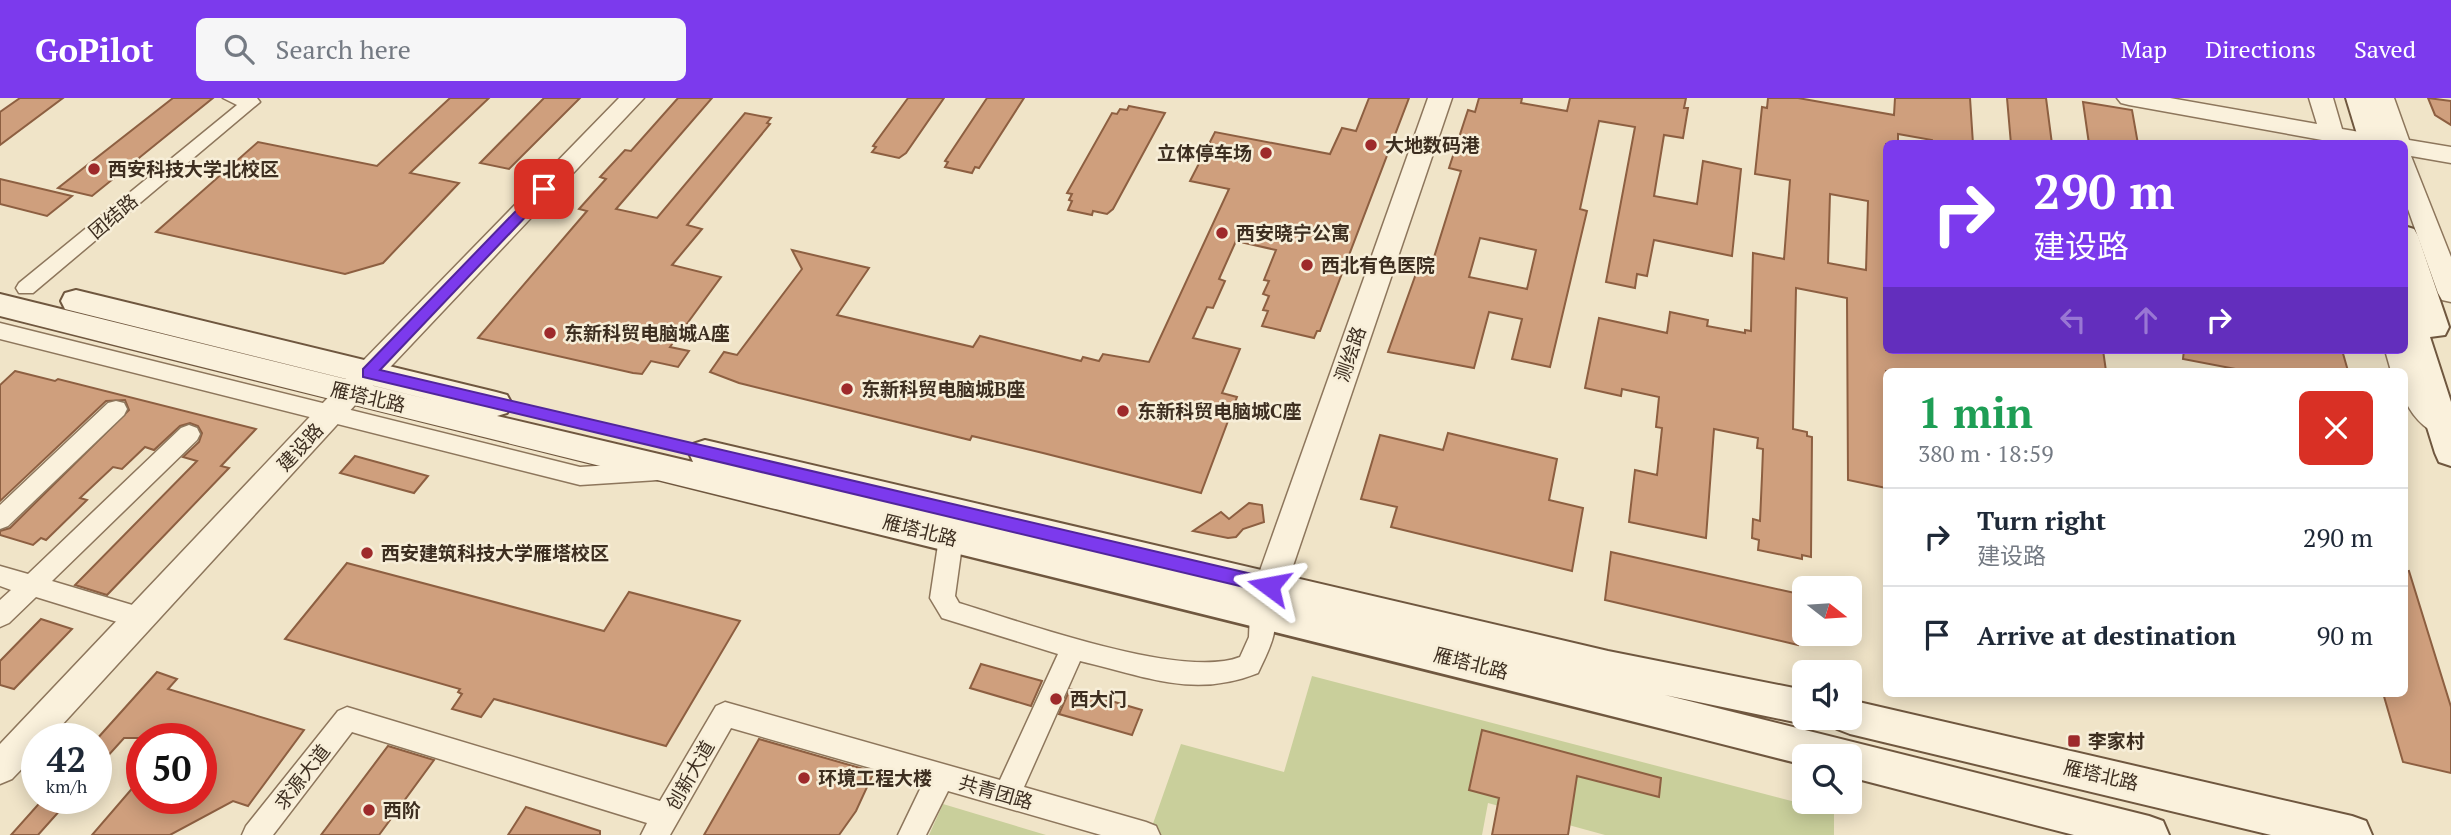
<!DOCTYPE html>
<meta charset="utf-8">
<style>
body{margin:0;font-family:"PT Serif","Noto Sans SC",serif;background:#f6f6f7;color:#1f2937;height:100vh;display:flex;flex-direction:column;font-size:26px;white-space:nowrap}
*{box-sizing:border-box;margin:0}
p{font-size:23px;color:#747a83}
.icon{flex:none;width:38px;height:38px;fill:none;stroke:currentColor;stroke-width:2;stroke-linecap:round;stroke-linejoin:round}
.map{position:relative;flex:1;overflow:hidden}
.drawer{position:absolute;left:1883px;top:270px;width:525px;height:329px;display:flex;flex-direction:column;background:#fff;border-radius:10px;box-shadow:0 4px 18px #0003}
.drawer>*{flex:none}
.top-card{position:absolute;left:1883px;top:42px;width:525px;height:214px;border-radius:10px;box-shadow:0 4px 18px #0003;background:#7c3aed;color:#fff;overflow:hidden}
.needle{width:46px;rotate:107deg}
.fabs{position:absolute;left:1792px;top:478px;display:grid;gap:14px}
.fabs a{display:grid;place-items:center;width:70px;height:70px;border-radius:10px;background:#fff;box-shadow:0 4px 18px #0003;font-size:35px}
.speed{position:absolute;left:21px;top:625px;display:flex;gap:14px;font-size:35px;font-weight:700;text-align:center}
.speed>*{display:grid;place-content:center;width:91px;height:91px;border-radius:50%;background:#fff;box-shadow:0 4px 18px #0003;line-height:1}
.speed small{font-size:18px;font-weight:400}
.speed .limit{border:10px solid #d22;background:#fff;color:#111}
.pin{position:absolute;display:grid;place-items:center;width:60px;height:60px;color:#fff;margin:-30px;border-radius:14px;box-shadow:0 4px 10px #0006}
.me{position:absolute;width:77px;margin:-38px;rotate:283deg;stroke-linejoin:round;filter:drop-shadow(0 0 5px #0008)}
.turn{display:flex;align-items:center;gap:24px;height:147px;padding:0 35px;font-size:32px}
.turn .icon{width:91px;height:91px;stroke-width:2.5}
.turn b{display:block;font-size:49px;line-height:60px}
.lanes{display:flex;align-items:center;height:66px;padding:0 35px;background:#0003;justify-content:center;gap:35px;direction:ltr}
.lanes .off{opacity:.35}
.round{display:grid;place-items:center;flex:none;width:74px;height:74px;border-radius:10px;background:#f6f6f7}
.head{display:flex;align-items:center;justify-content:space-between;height:119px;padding:0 35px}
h1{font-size:42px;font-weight:600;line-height:52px;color:#1e9e55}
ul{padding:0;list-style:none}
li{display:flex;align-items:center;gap:21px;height:98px;padding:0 35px;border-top:2px solid #e0e1e3}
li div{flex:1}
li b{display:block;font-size:26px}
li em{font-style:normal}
header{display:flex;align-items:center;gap:42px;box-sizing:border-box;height:98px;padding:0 35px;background:#7c3aed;color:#fff}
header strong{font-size:33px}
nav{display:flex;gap:38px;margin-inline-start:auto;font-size:24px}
.search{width:490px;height:63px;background:#f6f6f7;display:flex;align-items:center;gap:18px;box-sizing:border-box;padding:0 24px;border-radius:10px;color:#747a83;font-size:26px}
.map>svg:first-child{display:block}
.green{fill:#c9cf9b}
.building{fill:#cf9f7d;stroke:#8d5f41;stroke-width:2;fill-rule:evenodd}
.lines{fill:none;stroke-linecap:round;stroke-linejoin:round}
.minor-casing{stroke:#8d765c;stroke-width:3}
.tertiary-casing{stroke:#8d765c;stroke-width:3}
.secondary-casing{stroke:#6f573f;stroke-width:4}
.minor{fill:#faf1dc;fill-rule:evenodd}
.tertiary{fill:#faf1dc;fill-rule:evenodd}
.secondary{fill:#faf1dc;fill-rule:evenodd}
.route{fill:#7c3aed;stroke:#51269a;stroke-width:2}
.poi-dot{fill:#9e2a2b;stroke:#f7eed8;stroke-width:2.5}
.labels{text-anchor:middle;stroke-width:5;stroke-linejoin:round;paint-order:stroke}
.poi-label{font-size:19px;font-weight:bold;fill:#3d2e20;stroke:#f7eed8;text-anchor:start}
.street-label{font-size:19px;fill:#3d2e20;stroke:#f7eed8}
</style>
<header>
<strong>GoPilot</strong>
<div class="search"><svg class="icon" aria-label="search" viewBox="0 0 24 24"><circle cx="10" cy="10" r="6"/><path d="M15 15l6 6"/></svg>Search here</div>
<nav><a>Map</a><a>Directions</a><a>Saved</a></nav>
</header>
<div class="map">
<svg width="2451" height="737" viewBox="0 0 2451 737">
<rect width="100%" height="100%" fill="#f0e4c8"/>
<!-- green -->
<g class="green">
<path d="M1312,578L1834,714V737H1605L1488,705L1482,737H1149L1181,646L1284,674Z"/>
<path d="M943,706L1046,737H929Z"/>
</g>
<!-- building -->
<g class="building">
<path d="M20,0H63L0,47V14Z"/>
<path d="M173,0H213L92,98L58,90Z"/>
<path d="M450,0H489L410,75L459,85L383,165L345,176L156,134L258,44L377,68Z"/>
<path d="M544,0H580L509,71L480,65Z"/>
<path d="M678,0H712L616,111L657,120L745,15L771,20L767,25L770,26L687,127L702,131L672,167L721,179L670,249L689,253L678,269L651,263L642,276L633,275L478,240L587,113L579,111L606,81L600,79L625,52L631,53Z"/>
<path d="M908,0H944L906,55L899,60L872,54L876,49L873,48Z"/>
<path d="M987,0H1024L979,70L975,69L972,75L945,69L948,64L945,63Z"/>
<path d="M1369,0H1409L1320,233H1317L1314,240L1262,228L1268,213L1263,212L1269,198L1263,196L1269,183L1264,182L1276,152L1236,143L1219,181L1225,183L1213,210L1207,209L1193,240L1240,251L1222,295L1237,299L1201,395L1043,355L972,338L970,342L739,285L710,274L724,254L737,257L802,171L792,152L869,170L837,217L973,249L980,238L1081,263L1083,259L1099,263L1103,256L1149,264L1229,91L1190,83L1215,34L1330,56L1342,30L1356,33Z"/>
<path d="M1479,0H1522L1521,5L1567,13L1570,0H1686L1684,10H1688L1683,40L1664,37L1654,98L1697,106L1703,63L1741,71L1732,158L1654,142L1647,178L1637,176L1635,190L1606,184L1635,29L1599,23L1580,111L1587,113L1550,269L1512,261L1522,221L1489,214L1474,270L1388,254L1418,170L1430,172L1461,73L1449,70L1468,12L1475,14ZM1480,140L1536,152L1527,191L1469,179Z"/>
<path d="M1768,0H1798L1894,17L1895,0H1970L1973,46H1932V42L1898,36V46H1886V252H2103L2106,273H1886V390L1848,382L1847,200L1796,190L1793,331L1807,334V338L1812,339L1811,459L1802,457V461L1758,452L1759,442L1752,440L1753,421L1760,423L1762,378L1763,351L1757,350L1758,340L1714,331L1706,440L1629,424L1635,372L1657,377L1662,330L1656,329L1659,299L1622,291L1621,298L1585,290L1599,220L1667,235L1670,214L1708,222L1707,228L1745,235V232L1751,233L1753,155L1784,161L1790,82L1755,76L1762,9L1767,10ZM1830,96L1868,103L1866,172L1828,165Z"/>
<path d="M2007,0H2046L2052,46H2011Z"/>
<path d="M2428,0L2451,3V27L2435,17Z"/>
<path d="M2083,4L2132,12L2138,46H2089Z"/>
<path d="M1129,8L1165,15L1113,111L1107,116L1093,113L1092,117L1068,112L1072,103L1069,102L1072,96L1067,95L1112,15L1117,16L1120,11L1127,12Z"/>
<path d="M0,81L72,98L47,118L0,106Z"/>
<path d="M2184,252H2342L2348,273H2246L2183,261Z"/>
<path d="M15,273L55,283L58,281L256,331L221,368L229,370L107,497L75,487L197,363L183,359L199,344L202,335L198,328L190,325L180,328L154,352L145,349L122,371L113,369L80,400L87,402L46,442L41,440L33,447L0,437V433L10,430L129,312L125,302L106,303L0,403V287Z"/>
<path d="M1448,335L1557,361L1549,402L1583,410L1572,473L1391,429L1397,409L1361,401L1380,337L1443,352Z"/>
<path d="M355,358L428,378L414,395L340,375Z"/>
<path d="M1249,405L1262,407L1264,424L1243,431L1236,439L1228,440L1193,433L1221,414L1229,421Z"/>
<path d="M1611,454L1804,497L1798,547L1605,502Z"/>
<path d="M347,465L604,533L629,494L740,523L666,648L494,601L481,619L452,611L462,596L458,594L460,591L285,541Z"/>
<path d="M2409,473L2451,609V675L2403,664L2383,595H2404V474Z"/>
<path d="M41,521L72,531L14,591L0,587V563Z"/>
<path d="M981,566L1042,583L1031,608L970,590Z"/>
<path d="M157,574L177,581L168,591L304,632L248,708L233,703L170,737H92L142,679V700H201V640H124L96,671V642Z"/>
<path d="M1070,591L1142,612L1132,637L1059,616Z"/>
<path d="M1482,632L1661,680L1659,699L1577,678L1568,737H1492L1499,700L1469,692Z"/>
<path d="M759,641L874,674L856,713L839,737H704Z"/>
<path d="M388,648L434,662L379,737H321Z"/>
<path d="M44,700H71L38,737H11Z"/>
<path d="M526,709L600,733V737H508Z"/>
</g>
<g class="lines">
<defs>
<g id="minor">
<path d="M223,0H257L260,4L33,195H19L16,190L19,185L237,7Z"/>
<path d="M0,225L580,369L658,364L666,367L669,373L666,379L658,382L580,387L0,241Z"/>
<path d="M116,303L124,305L127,311L124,317L8,428L0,431V407L108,305Z"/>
<path d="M189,327L197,330L200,336L197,342L52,483L149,512L152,520L149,528L140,531L36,499L9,525L0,529V502L11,492L0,488V468L28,476L181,330Z"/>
<path d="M951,430L959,433L963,440L955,498L959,505C1022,524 1182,582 1240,559L1249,539L1250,513L1253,506L1262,502L1271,506C1282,530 1268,553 1258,575C1193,601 1145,578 1080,563L1024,689L1146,724L1156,728L1160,737H1101L948,693L926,737H898L923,685L731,630L670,737H641L647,725L352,634L273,737H242L246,728L338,613L347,609L660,703L716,608L725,604L1000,682L1058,556L942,520L930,500L939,440L943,433Z"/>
</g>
<g id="tertiary">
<path d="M619,0H644L378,282L50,640H37V655L12,681L0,686V646L358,268Z"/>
<path d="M1428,0H1452L1278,512L1273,522L1262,526L1251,522L1246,512Z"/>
<path d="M2117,0H2170L2317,26L2309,0H2333L2342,31L2383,38L2370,0H2394L2409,42L2451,49V65L2411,58L2451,159V204L2442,202L2438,195L2404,100V46H2323L2322,42L2129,7L2121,5Z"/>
<path d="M2404,243C2414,248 2416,262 2419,272C2427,299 2451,304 2451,335C2432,341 2413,320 2405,302C2402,294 2404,281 2404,273H2391L2385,252H2404Z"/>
</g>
<g id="secondary">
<path d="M2346,0H2372L2387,46H2360Z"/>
<path d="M2404,128L2414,131L2418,138L2449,229L2445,237L2430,239L2451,304V368L2439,364L2435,355L2403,252L2404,193L2408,194L2404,185Z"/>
<path d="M76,192L496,294L507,297L512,306L507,315L497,318L693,364L689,355L693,346L705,342L1608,553L1804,592V620H1818L1804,626L1665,597L2149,718L2163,723L2169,737H2074L1850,679V658H1804V667C1204,513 601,371 0,218V196L435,303L65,211L61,203L65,195Z"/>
<path d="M1850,602L2352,718L2366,723L2372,737H2271L1850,636L1837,631L1831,620H1850Z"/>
</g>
</defs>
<!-- minor casing -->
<use href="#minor" class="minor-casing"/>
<!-- tertiary casing -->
<use href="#tertiary" class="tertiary-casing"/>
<!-- secondary casing -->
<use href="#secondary" class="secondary-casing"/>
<!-- minor -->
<use href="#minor" class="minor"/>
<!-- tertiary -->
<use href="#tertiary" class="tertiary"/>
<!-- secondary -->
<use href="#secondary" class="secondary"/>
</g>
<!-- route -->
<path class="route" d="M544,87L549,88V94L380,272L1269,480L1275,482L1278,488L1275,493L1269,495L363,279V271L540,88Z"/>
<!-- markers -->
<g class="poi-dot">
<circle cx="1371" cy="47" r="7"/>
<circle cx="1266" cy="55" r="7"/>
<circle cx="94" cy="71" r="7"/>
<circle cx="1222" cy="135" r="7"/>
<circle cx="1307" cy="167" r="7"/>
<circle cx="550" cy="235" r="7"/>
<circle cx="847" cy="291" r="7"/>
<circle cx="1123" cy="313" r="7"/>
<circle cx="367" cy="455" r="7"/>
<circle cx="1056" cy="601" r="7"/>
<rect x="2067" y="636" width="14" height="14" rx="3.5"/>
<circle cx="804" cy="680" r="7"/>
<circle cx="369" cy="712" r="7"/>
</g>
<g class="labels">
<!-- poi labels -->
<g class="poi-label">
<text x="1385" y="54">大地数码港</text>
<text x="1252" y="62" text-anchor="end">立体停车场</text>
<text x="108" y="78">西安科技大学北校区</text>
<text x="1236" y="142">西安晓宁公寓</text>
<text x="1321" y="174">西北有色医院</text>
<text x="564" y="242">东新科贸电脑城A座</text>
<text x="861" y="298">东新科贸电脑城B座</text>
<text x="1137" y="320">东新科贸电脑城C座</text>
<text x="381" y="462">西安建筑科技大学雁塔校区</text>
<text x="1070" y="608">西大门</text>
<text x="2088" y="650">李家村</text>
<text x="818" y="687">环境工程大楼</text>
<text x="383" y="719">西阶</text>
</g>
<!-- street labels -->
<g class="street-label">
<text transform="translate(113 118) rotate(-40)" y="7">团结路</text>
<text transform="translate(1350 256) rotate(-71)" y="7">测绘路</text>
<text transform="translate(368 299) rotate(13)" y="7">雁塔北路</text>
<text transform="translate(300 349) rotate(-47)" y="7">建设路</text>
<text transform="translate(920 432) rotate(14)" y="7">雁塔北路</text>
<text transform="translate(1471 565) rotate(14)" y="7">雁塔北路</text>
<text transform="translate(690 677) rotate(-60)" y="7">创新大道</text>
<text transform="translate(2101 677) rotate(13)" y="7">雁塔北路</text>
<text transform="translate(302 679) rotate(-52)" y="7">求源大道</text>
<text transform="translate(996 694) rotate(16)" y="7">共青团路</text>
</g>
</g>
</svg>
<div class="fabs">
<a><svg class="needle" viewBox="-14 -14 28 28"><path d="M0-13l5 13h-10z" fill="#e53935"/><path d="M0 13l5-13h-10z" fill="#747a83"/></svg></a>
<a><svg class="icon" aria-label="sound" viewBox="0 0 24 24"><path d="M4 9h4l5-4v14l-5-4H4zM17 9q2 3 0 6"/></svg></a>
<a><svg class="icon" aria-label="search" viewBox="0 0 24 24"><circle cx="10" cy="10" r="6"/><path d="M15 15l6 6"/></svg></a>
</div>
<div class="speed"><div>42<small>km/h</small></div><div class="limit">50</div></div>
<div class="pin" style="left:544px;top:91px;background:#d93025"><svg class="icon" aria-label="arrive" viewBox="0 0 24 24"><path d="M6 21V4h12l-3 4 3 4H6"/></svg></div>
<svg class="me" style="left:1269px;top:488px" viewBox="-20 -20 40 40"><path d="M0-17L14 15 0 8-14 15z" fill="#7c3aed" stroke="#fff" stroke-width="4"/></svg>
<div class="top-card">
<div class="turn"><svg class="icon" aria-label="right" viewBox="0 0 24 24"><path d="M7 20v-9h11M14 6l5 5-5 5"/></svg><div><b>290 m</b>建设路</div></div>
<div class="lanes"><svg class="icon off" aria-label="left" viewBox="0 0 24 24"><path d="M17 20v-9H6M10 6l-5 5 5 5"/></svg><svg class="icon off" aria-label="ahead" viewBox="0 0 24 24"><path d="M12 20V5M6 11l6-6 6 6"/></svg><svg class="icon" aria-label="right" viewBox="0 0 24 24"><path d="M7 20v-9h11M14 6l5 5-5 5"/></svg></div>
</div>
<section class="drawer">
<div class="head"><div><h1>1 min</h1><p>380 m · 18:59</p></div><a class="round" style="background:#d93025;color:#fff"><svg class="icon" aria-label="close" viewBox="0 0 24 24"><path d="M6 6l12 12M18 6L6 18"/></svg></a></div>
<ul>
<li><svg class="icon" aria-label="right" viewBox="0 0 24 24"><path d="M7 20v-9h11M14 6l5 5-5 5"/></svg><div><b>Turn right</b><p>建设路</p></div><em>290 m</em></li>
<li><svg class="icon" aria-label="arrive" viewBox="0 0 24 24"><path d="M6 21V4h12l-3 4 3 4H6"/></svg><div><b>Arrive at destination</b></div><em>90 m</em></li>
</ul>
</section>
</div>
